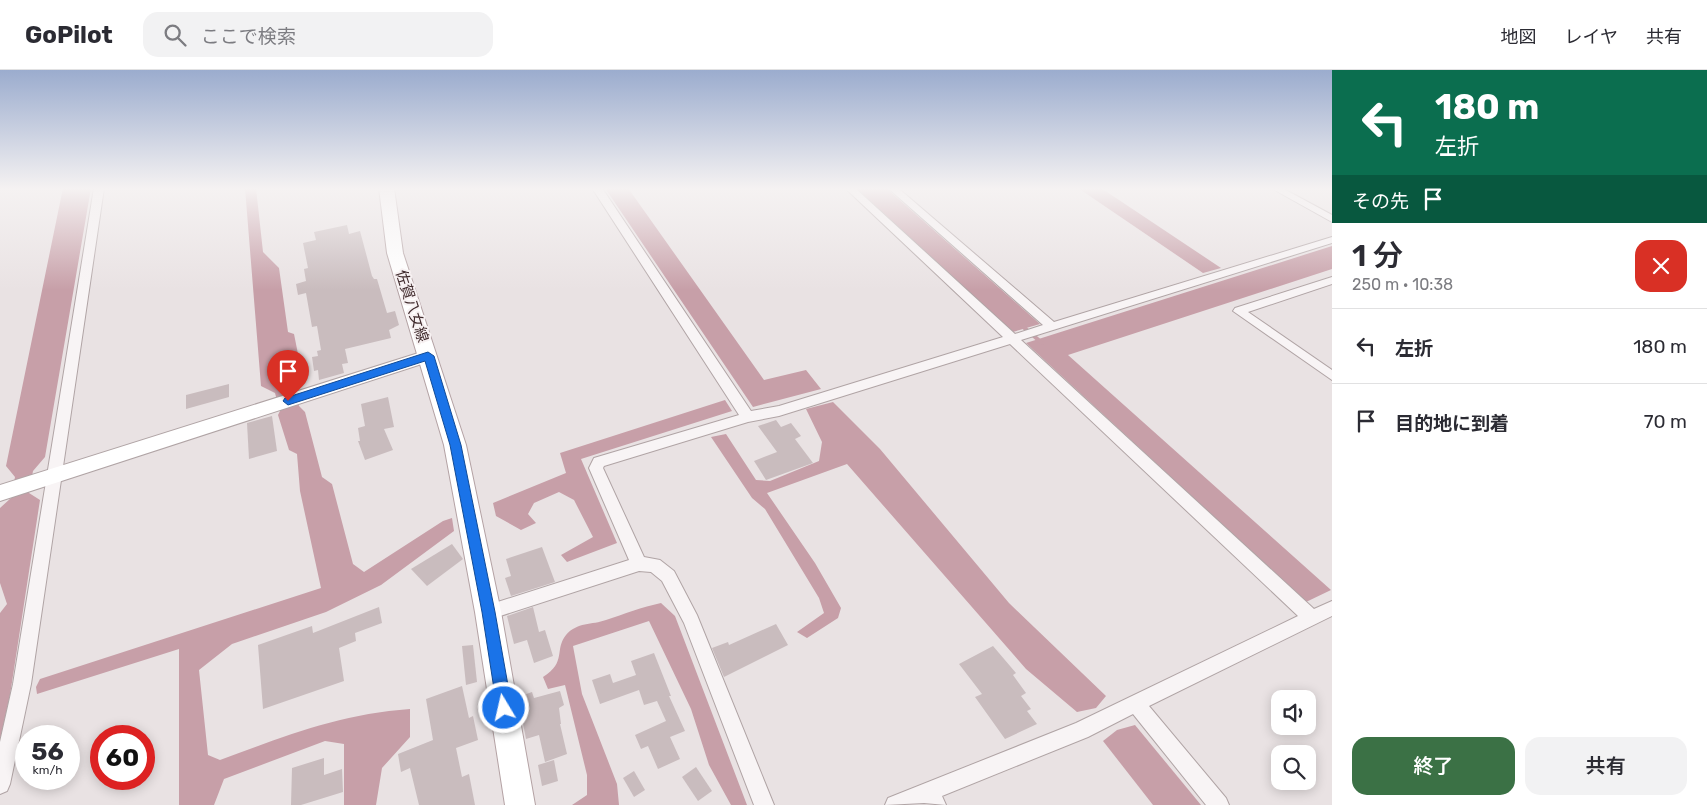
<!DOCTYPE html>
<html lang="ja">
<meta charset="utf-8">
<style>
body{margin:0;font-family:Rubik,"Noto Sans JP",sans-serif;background:#f2f2f3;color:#2b2b33;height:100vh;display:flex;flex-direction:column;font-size:19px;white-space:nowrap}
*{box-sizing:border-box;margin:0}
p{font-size:16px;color:#7c7c81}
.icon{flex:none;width:28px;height:28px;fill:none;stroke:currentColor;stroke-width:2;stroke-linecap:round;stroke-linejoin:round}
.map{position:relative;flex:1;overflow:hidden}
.panel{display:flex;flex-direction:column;background:#fff;width:375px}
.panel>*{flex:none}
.top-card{background:#0b6e4f;color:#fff;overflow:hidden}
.buttons{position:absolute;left:1271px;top:620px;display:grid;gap:10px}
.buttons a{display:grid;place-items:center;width:45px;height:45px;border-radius:10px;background:#fff;box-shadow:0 2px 12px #0003;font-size:25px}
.speed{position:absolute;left:15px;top:655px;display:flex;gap:10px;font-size:25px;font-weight:700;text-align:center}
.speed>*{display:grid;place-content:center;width:65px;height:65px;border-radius:50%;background:#fff;box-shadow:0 2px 12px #0003;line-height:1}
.speed small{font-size:12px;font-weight:400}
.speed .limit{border:8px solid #d22;background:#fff;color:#111}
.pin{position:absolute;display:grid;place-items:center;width:42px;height:42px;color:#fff;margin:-51px -21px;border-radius:50% 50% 50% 0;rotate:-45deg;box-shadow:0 0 5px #0007}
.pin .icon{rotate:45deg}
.me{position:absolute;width:55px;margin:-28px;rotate:351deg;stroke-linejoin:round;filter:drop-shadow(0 0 4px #0008)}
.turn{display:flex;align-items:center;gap:18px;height:105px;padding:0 20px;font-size:22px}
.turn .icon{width:65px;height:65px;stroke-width:2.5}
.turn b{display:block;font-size:35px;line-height:42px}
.then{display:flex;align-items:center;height:48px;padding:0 20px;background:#0003;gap:10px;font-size:19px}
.round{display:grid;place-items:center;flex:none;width:52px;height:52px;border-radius:15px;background:#f2f2f3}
.overview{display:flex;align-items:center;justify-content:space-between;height:85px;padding:0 20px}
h1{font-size:30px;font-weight:600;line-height:38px}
.primary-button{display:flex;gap:10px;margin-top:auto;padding:10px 20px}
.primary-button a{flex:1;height:58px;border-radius:15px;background:#3b7145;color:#fff;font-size:20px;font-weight:600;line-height:58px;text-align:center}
.primary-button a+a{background:#f2f2f3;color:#2b2b33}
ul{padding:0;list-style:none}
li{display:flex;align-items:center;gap:15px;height:75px;padding:0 20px;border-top:1px solid #e1e1e2}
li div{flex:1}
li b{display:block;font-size:19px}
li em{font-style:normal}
header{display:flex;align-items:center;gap:30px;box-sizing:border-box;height:70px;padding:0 25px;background:#fff;border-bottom:1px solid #e1e1e2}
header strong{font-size:24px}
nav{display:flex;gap:28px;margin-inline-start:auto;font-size:18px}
.search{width:350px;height:45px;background:#f2f2f3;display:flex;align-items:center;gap:12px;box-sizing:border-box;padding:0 18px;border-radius:15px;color:#7c7c81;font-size:19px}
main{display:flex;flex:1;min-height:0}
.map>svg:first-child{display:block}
.water{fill:#c79fa8}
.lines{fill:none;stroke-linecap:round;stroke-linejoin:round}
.stream{stroke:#c79fa8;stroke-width:4}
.building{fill:#c9bcbe}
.street-casing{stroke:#b0a4a5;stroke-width:2}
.secondary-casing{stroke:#b0a4a5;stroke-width:2}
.primary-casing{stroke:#b4a2a4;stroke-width:2}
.street{fill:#f8f4f5;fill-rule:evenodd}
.secondary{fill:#fff;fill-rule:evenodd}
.primary{fill:#fff;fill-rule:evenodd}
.route{fill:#1a73e8;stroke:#114b97}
.labels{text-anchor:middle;stroke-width:4;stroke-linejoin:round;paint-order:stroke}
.street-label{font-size:15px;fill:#402b2d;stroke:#f7f1f2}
</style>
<header>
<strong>GoPilot</strong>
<div class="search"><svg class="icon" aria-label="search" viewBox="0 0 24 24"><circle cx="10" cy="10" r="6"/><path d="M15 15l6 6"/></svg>ここで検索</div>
<nav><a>地図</a><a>レイヤ</a><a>共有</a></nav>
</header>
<main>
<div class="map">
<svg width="1332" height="735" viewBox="0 0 1332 735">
<rect width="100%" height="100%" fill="#e9e2e3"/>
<!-- water -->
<g class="water">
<path d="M63,118H91L45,387L33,401L29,423L40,430L10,625L0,670V543L7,534L0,513V438L11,428L15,407L6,396Z"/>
<path d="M245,118H256L263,182L279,198L288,262L294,264L303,309L296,318L299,336L305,342L322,407L332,414L353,494L364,502L443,451L452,448L454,461L381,515L326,542L232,574L199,600L208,685L220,690C285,666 340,644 410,639V667L382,698L376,735H344V674L325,671L224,709L214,735H179V579L37,624L36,617L40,609L321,518L300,421L297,384L289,380L278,345L280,341L275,323L261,316Z"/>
<path d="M605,118H628L764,310L806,300L821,319L753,337Z"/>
<path d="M856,118H886L1040,254L1013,262Z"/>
<path d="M1078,118H1101L1221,198L1203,203Z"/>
<path d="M1332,176V199L1068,285L1331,520L1306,532L1026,273Z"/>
<path d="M725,330L732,341L581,389L617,473L567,492L561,485L593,467L574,430L559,422L534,433L528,444L536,453L521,460L496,446L493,433L566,403L560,383Z"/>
<path d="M833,332L880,379L1009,533L1106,626L1096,638L1077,642L1026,599L847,394L767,423L815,493L841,538L838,548L807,568L797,562L824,543L819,528L765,439L752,428L711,367L726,364L756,410L770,411L819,391L822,372L806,339Z"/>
<path d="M661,533L675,546L747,735H731L709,695L691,639L649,551L573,576L582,624L617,714L619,735H572L587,725V705L565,615L548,619L543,607C567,592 554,580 566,565C577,552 592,555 606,550C624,544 642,537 661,533Z"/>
<path d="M1135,655L1201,735H1153L1103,671L1117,660Z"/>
</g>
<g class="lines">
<!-- stream -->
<path class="stream" d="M1021,255L1042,273"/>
</g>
<!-- building -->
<g class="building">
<path d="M347,155L349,164L360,161L372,206L374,209H377L387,243L395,241L399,255L389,260L391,268L345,279L348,293L342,294L344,303L319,310L318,300L314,301L312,287L318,286L317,281L321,280L317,256L312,257L306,223L298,225L296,214L306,211L304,199L308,198L303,173L316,170L314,162Z"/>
<path d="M229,314V327L186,339V325Z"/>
<path d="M388,327L394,357L384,359L393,380L365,390L358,371H360L358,358L365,356L361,334Z"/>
<path d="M272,346L277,381L249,389L247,353Z"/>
<path d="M776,350L781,357L791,353L801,366L795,369L813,393L766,410L754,391L777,382L758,356Z"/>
<path d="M452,474L463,489L427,516L411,499Z"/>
<path d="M542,477L555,512L511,526L505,508L511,506L506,489Z"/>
<path d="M379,537L382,553L355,563L356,571L339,578L344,611L263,639L258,575L312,556L313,563Z"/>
<path d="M533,537L539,562L545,560L553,586L534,593L527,570L514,574L507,546Z"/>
<path d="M776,554L788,575L724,607L712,578L728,572L729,575Z"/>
<path d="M473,575L477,612L466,615L462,576Z"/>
<path d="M993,576L1016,603L1013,605L1026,623L1021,626L1031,639L1027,641L1037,654L1005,669L975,627L982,624L959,594Z"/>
<path d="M654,583L671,626H669L685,661L670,667L680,689L658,699L648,676L641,679L635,665L666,651L657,631L644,635L639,620L600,634L592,610L610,604L613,613L636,605L631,591Z"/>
<path d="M462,616L469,648L473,646L478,670L456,678L462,707L469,704L475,735H419L410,698L401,702L398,684L433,670L426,629Z"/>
<path d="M560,621L564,635L559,638L561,654H560L567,684L545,692L539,665L526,669L518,627L532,622L534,628Z"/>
<path d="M324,688V705L342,699L343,722L301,735H291L292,698Z"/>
<path d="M554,690L558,711L542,716L538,695Z"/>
<path d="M696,697L712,721L698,731L682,707Z"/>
<path d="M634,701L645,720L634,727L623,708Z"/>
</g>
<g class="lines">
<defs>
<g id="street">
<path d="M94,118H104L31,614L10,714L7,721L0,724V672L13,614Z"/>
<path d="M592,118H602L751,341L779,336L1003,267L845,118H855L1015,264L1043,255L888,118H898L1054,252L1332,167V173L1021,270L1314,539L1332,531V546L1149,636L1226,728L1229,735H1206L1133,644L1088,667L942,726L946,735L924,733L885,735L888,728L1076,653L1298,546L1010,274L779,346L748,352L604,396L603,398L644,487L660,490L674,501L697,545L774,735H754L684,553L662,511L651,502L639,501L488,550L482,547L480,542L482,537L629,490L589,398L594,388L739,345Z"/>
<path d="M1271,118H1282L1332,145V152Z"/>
<path d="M1332,207V214L1248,242L1332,300V310L1233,241L1235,238Z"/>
</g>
<path id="secondary" d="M428,280L434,282L436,286L434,290L0,431V415Z"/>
<path id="primary" d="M379,118H394L403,183L466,375L501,542L535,735H505L475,542L444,375L387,183Z"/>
</defs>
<!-- street casing -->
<use href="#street" class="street-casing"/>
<!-- secondary casing -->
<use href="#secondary" class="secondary-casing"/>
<!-- primary casing -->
<use href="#primary" class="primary-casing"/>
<!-- street -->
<use href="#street" class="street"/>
<!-- secondary -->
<use href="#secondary" class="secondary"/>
<!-- primary -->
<use href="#primary" class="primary"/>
</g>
<!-- sky -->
<linearGradient id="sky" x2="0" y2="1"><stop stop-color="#9bacce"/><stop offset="0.54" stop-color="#f5f2f2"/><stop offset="1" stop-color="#f5f2f2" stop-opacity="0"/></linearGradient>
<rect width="1332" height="220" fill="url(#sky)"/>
<!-- route -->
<path class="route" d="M428,282L434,286L461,375L495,542L512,638L510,644L504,646L499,644L497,638L482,542L450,375L425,291L288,335L283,331L285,328Z"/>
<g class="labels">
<!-- street labels -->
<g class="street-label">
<text transform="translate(412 236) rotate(72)" y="5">佐賀八女線</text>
</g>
</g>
</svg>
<div class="buttons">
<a><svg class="icon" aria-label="sound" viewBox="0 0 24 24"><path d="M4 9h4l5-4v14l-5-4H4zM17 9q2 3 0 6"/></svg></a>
<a><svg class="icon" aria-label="search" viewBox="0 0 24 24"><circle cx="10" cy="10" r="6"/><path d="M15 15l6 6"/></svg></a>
</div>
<div class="speed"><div>56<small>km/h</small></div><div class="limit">60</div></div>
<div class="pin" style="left:288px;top:331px;background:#d93025"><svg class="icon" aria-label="arrive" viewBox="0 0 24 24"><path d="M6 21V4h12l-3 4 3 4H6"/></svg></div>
<svg class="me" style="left:504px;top:638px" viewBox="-20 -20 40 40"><circle r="17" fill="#1a73e8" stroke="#fff" stroke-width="3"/><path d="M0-11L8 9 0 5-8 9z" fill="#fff"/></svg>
</div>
<section class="panel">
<div class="top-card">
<div class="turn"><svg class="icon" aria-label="left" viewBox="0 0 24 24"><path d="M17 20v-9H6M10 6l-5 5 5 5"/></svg><div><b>180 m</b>左折</div></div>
<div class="then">その先<svg class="icon" aria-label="arrive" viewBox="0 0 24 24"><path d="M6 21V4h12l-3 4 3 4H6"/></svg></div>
</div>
<div class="overview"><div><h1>1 分</h1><p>250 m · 10:38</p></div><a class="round" style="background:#d93025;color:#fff"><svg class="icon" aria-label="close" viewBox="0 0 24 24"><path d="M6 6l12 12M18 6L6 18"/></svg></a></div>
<ul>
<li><svg class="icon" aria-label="left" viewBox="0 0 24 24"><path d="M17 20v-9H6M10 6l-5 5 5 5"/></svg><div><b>左折</b></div><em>180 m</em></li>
<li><svg class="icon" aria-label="arrive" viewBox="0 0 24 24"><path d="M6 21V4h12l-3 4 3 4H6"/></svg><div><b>目的地に到着</b></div><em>70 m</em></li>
</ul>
<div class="primary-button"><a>終了</a><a>共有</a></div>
</section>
</main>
